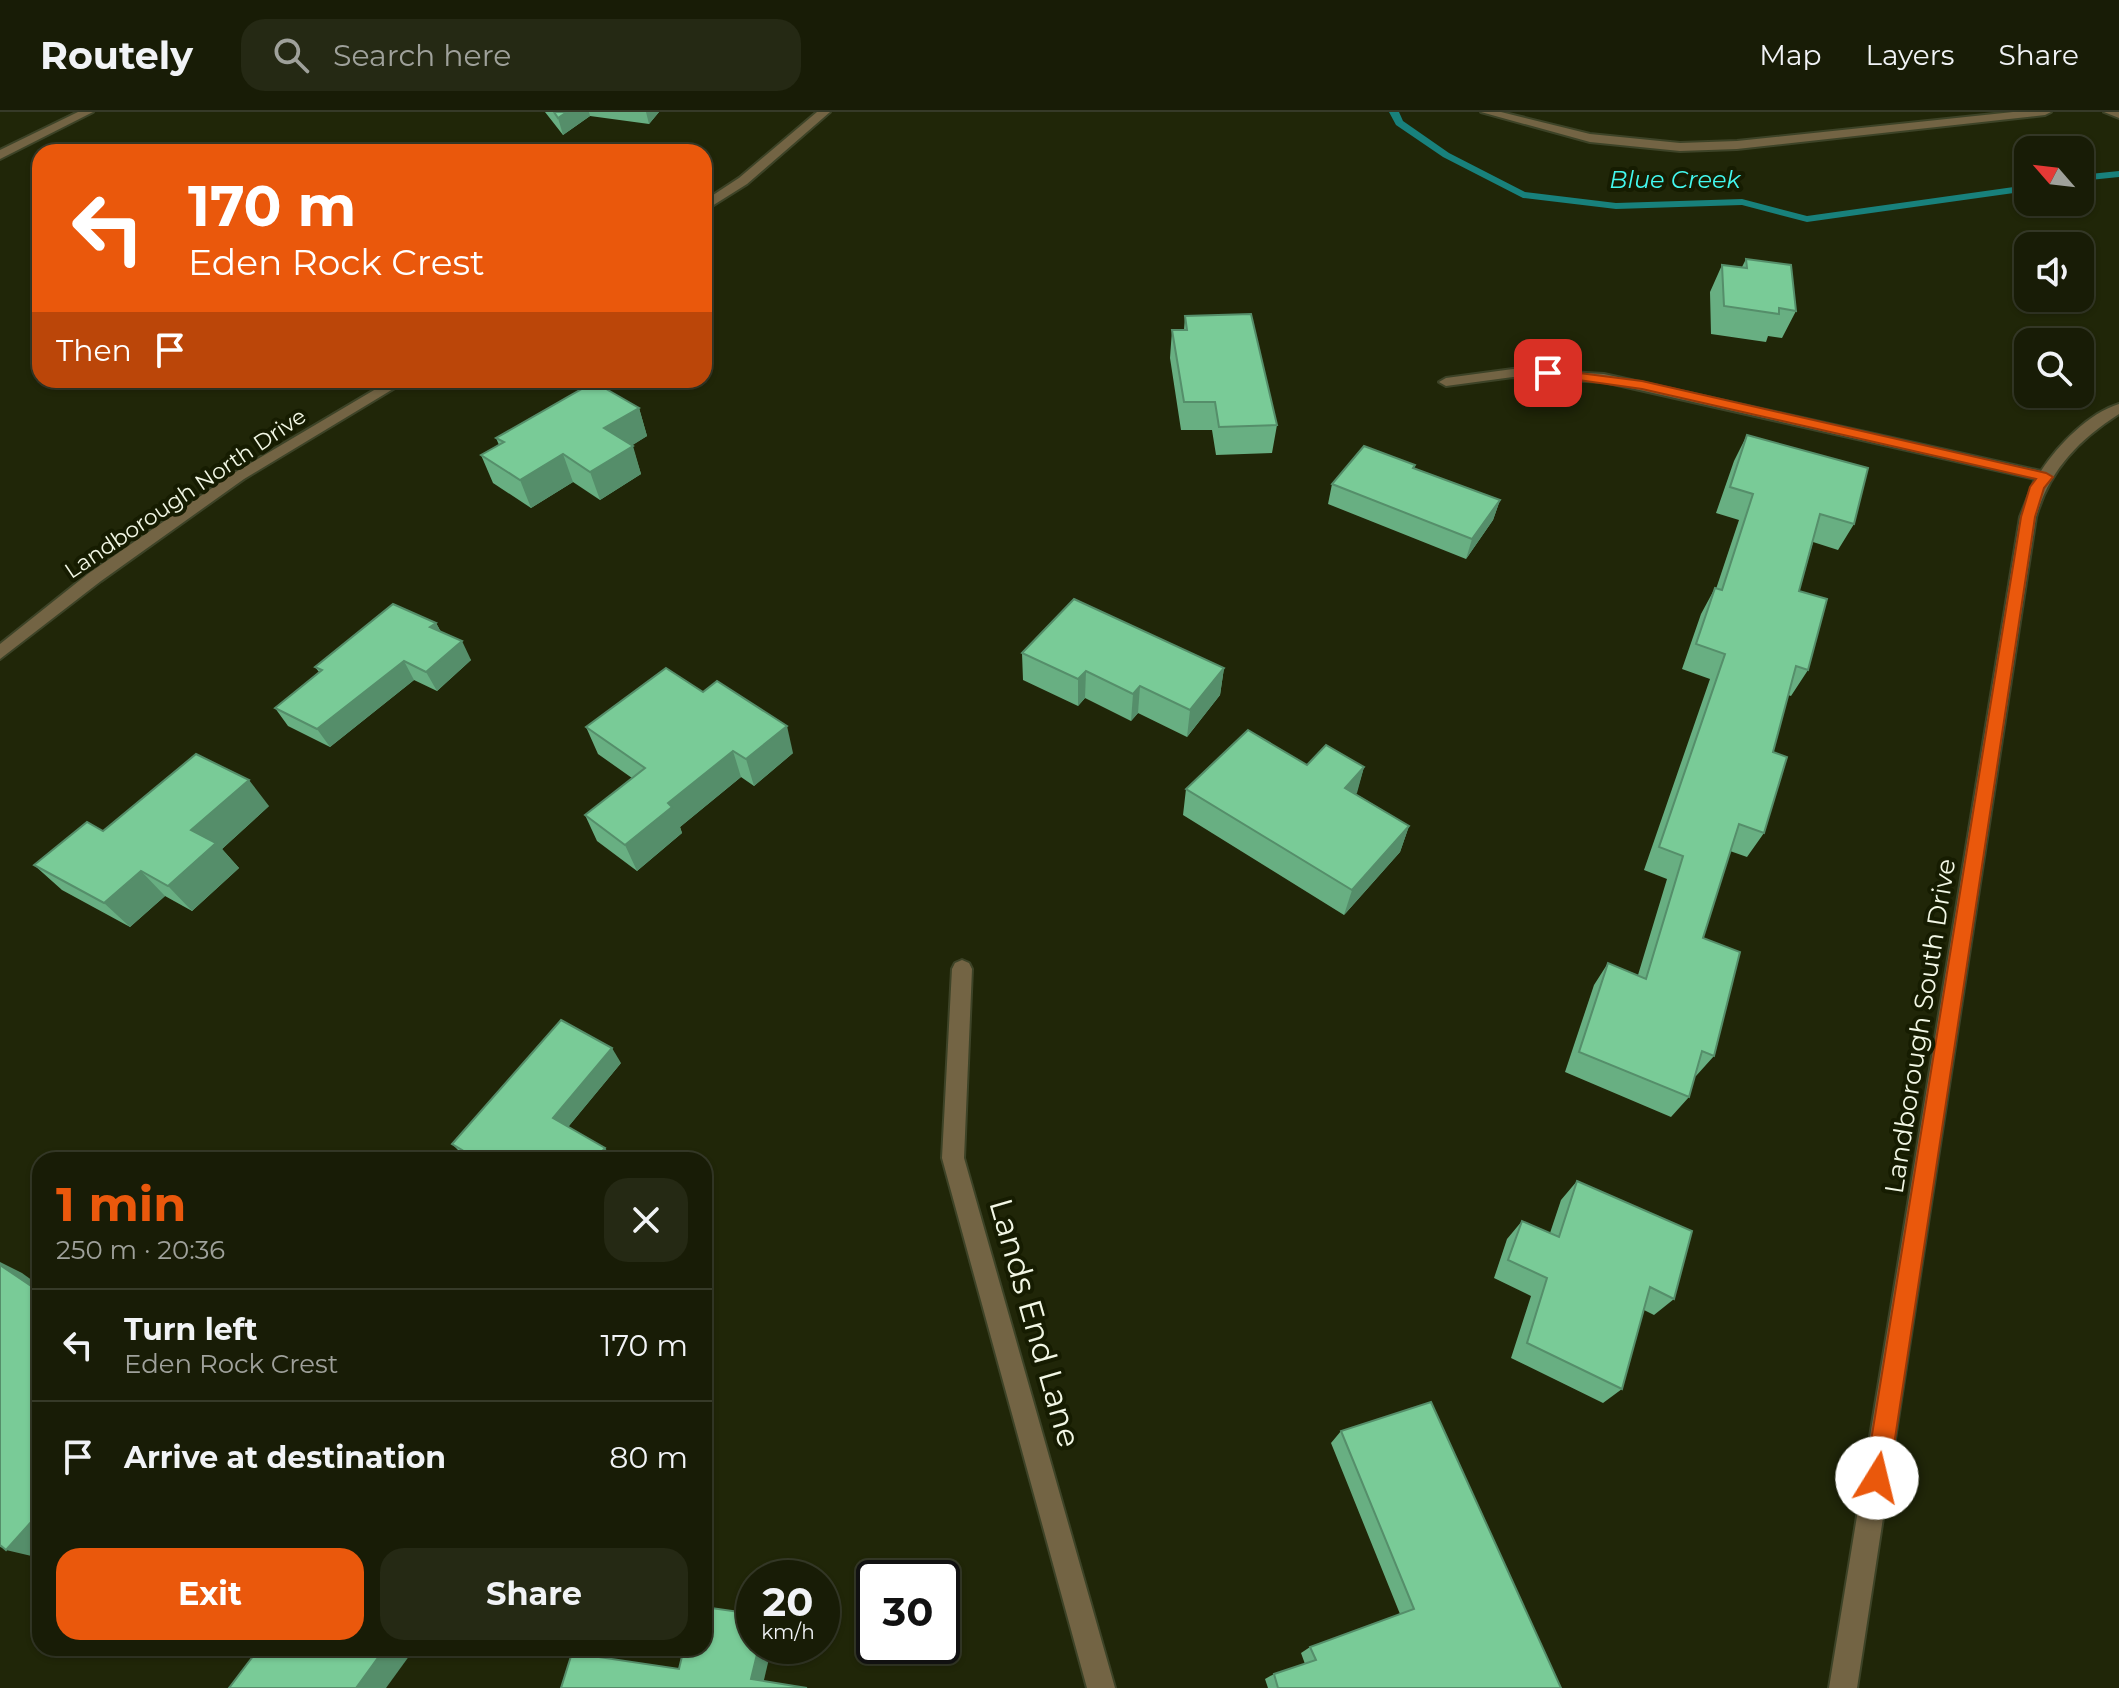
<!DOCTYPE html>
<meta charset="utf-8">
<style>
body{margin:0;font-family:Montserrat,sans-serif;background:#252914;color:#f1f3f6;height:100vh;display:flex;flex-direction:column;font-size:30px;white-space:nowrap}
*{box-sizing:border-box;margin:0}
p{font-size:26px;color:#9fa19b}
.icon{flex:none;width:44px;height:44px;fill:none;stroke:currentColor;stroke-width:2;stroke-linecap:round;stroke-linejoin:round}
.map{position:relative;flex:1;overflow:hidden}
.sheet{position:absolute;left:32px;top:1040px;width:680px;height:504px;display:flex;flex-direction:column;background:#181c06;border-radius:24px;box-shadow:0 2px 6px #0004,0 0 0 2px #363a28}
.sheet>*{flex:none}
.guide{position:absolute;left:32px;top:32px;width:680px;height:244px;border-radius:24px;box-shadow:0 2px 6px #0004,0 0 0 2px #363a28;background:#ea580c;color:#fff;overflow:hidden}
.needle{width:52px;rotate:298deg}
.fabs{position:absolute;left:2014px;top:24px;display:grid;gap:16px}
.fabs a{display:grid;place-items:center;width:80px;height:80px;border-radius:16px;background:#181c06;box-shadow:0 2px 6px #0004,0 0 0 2px #363a28;font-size:40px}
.speed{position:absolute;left:736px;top:1448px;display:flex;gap:16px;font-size:40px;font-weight:700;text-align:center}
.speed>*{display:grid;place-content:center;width:104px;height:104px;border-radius:50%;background:#181c06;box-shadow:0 2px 6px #0004,0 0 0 2px #363a28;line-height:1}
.speed small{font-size:20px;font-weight:400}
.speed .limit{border:4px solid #111;border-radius:12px;background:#fff;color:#111}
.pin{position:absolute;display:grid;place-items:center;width:68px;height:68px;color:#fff;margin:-34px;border-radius:16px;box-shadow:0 4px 12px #0006}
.me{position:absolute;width:88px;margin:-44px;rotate:9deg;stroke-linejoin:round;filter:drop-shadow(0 0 6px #0008)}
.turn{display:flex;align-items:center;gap:28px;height:168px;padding:0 24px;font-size:36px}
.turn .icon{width:104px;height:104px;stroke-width:2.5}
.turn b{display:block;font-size:56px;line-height:68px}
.then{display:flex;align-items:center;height:76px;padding:0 24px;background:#0003;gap:16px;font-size:30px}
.round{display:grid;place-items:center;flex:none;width:84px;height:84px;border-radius:24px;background:#252914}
.summary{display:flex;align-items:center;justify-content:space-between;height:136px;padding:0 24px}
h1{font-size:48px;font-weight:700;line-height:60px;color:#ea580c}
.primary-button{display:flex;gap:16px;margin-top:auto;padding:16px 24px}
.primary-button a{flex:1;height:92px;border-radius:24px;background:#ea580c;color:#fff;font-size:32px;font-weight:700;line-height:92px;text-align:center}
.primary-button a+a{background:#252914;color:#f1f3f6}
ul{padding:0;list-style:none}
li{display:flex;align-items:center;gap:24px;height:112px;padding:0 24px;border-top:2px solid #363a28}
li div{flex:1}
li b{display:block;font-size:30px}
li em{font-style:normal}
header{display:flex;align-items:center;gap:48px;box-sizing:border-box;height:112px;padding:0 40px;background:#181c06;border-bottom:2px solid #363a28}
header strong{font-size:38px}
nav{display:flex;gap:44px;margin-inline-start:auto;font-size:28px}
.search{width:560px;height:72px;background:#252914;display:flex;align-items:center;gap:20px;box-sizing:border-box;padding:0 28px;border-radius:24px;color:#9fa19b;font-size:30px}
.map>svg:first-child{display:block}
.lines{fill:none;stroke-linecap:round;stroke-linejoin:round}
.stream{fill:#18817c;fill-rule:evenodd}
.minor-casing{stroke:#3d4327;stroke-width:4}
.minor{fill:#736444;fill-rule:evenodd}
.wall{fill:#68af82}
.shaded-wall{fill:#558e6a}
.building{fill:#79cb97;stroke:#558e6a;stroke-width:2}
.route{fill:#ea580c;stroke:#983908;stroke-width:2}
.labels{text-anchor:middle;stroke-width:8;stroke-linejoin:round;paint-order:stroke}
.far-street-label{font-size:22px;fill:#f2f7e5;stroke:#161c01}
.far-water-label{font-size:24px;font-style:italic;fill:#43f8ef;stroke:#161c01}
.street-label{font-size:26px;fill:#f2f7e5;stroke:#161c01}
.near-street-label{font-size:32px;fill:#f2f7e5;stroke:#161c01}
</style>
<header>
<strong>Routely</strong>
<div class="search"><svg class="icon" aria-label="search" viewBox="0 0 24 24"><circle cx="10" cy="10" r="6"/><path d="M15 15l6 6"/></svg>Search here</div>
<nav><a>Map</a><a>Layers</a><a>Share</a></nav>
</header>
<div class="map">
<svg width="2119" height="1576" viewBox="0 0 2119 1576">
<rect width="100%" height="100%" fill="#202608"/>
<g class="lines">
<!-- stream -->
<g class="stream">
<path d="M1389,0H1399L1403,9L1449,41L1525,80L1616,91L1742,87L1807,104L2028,73V79L1807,110L1742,93L1616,97L1523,86L1443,45L1396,13Z"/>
<path d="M2119,59V65L2080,69V63Z"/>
</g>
<defs>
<g id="minor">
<path d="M78,0H93L0,47V38Z"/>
<path d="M817,0H830L747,72L704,99V89L739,66Z"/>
<path d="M1481,0H1501L1590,22L1680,31L1737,29L2013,0H2051L2045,3L1737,37L1680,39L1590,30Z"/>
<path d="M2104,0H2119V6Z"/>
<path d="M1513,257L1604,262L2041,359C2058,333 2089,301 2119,292V302C2078,328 2049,359 2036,405L1857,1576H1829L2020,405L2035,367L1604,270L1513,265L1446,274L1439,270L1446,266Z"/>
<path d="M391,268H408L244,367L101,469L0,547V532L89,461L234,361Z"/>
<path d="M962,848L969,851L972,857L964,1046L1115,1576H1087L942,1046L952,857L955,851Z"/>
</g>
</defs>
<!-- minor casing -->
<use href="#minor" class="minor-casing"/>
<!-- minor -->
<use href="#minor" class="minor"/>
</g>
<!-- wall -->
<g class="wall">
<path d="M545,0H659L649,12L590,4L563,23Z"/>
<path d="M1746,147L1796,199L1782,226L1768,224L1766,230L1711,222L1710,180L1722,153L1742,155Z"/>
<path d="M1185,204L1277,313L1272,341L1216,343L1212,318H1181L1170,246L1172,218H1184Z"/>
<path d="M639,296L647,324L632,333L641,362L600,388L573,370L531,396L493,371L481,343L499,333L496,326Z"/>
<path d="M1747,323L1854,412L1838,438L1813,430L1799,479L1808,558L1791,584L1788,583L1773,640L1764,721L1747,745L1730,739L1703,826L1714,944L1696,964L1695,963L1689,985L1671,1005L1565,960L1594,873L1608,851L1638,863L1667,767L1644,758L1710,567L1682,557L1701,502L1715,476L1716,477L1739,408L1716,401L1734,349Z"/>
<path d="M1415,353L1414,356L1500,388L1493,408L1466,447L1328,392L1332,372Z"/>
<path d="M436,511L441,520L471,548L437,579L414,568L330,635L288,614L275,596L319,560L315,555Z"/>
<path d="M1022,541L1224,556L1220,583L1187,625L1138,601L1131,609L1085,586L1078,594L1023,568Z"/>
<path d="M586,615L793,641L754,674L741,665L680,715L682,721L637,759L597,729L585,703L632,666L598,642Z"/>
<path d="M1307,653L1364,655L1356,682L1409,714L1400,740L1344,803L1183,703L1186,677Z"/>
<path d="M269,694L222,737L239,756L192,799L165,784L130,815L62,778L34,753L103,719Z"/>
<path d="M621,951L568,1015L614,1048H468L452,1032Z"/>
<path d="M1577,1069L1674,1187L1654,1203L1644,1198L1622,1277L1603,1291L1511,1246L1531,1184L1494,1166L1507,1127L1522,1109L1550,1121L1561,1088Z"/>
<path d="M1341,1319L1561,1576H1268L1265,1567L1274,1562L1305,1552L1301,1541L1310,1535L1400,1502L1331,1331Z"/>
</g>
<!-- shaded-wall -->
<g class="shaded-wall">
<path d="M567,0H589L590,4L563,23L558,6Z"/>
<path d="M646,0H659L649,12Z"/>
<path d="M639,296L647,324L614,345L604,316Z"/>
<path d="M633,334L641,362L600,388L590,360Z"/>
<path d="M563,342L573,370L531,396L520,368Z"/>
<path d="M1500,388L1493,408L1466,447L1472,427Z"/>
<path d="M436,511L446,529L430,515Z"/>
<path d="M462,529L471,548L437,579L426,560Z"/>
<path d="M404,549L414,568L330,635L317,617Z"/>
<path d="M1224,556L1220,583L1187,625L1190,598Z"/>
<path d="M1086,559L1085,586L1078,594V567Z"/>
<path d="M1140,574L1138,601L1131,609L1133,582Z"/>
<path d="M787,614L793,641L754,674L746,647Z"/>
<path d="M733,639L741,665L680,715L682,721L637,759L625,733L668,691Z"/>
<path d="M1364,655L1357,681L1337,702L1345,676Z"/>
<path d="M249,668L269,694L222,737L239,756L192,799L168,774L191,718Z"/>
<path d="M1409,714L1400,740L1344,803L1352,778Z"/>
<path d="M141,759L165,784L130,815L104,791Z"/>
<path d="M612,936L621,951L564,1020L553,1006Z"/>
<path d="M605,1036L614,1048H595Z"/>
<path d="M0,1150L22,1161L40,1174V1180L0,1153Z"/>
<path d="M40,1400V1446L6,1438L8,1437L0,1435V1422Z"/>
<path d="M759,1534H772L763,1572L751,1567Z"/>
<path d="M385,1536H415L386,1576H356Z"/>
</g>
<!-- building -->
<g class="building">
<path d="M554,0H567L558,6Z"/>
<path d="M1746,147L1791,153L1796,199L1779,196V202L1724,194L1722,153L1747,156Z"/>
<path d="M1251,202L1277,313L1219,315L1215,290H1184L1172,218H1187L1185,204Z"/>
<path d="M594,270L639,296L604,316L633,334L590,360L563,342L520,368L481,343L504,330L496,326Z"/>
<path d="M1747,323L1868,356L1854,412L1820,402L1799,479L1827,487L1808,558L1796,554L1773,640L1787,645L1764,721L1739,712L1703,826L1740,840L1714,944L1702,939L1689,985L1579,940L1608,851L1646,867L1683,744L1659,735L1725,542L1696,532L1715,476L1722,478L1753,382L1730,375Z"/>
<path d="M1364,334L1415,353L1413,356L1500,388L1472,427L1332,372Z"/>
<path d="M1074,487L1224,556L1190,598L1140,574L1133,582L1086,559L1078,567L1022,541Z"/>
<path d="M393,492L436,511L430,515L462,529L426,560L404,549L317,617L275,596L322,558L315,555Z"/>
<path d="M666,556L703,580L717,569L787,614L746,647L733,639L668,691L672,695L625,733L585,703L645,656L586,615Z"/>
<path d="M1248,618L1307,653L1326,633L1364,655L1345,676L1409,714L1352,778L1186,677Z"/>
<path d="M196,642L249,668L191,718L216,731L168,774L141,759L104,791L34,753L87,710L103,719Z"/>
<path d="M561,908L612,936L553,1006L605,1036L595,1048H479L452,1032Z"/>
<path d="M1577,1069L1692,1119L1674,1187L1650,1175L1622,1277L1527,1231L1547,1166L1508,1148L1522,1109L1559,1125Z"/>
<path d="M0,1153L40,1180V1400L6,1438L0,1433Z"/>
<path d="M1431,1290L1561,1576H1278L1274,1562L1316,1548L1310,1535L1414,1497L1341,1319Z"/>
<path d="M704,1495L754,1502V1534H759L751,1567L807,1576H561L572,1541L679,1557L684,1536H704Z"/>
<path d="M246,1536H385L356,1576H229L254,1543Z"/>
</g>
<!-- route -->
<path class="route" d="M1548,257L1642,269L2046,361L2053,365L2044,376L2035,405L1889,1366L1885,1374L1877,1378L1869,1374L1865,1366L2021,405L2030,375L2036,367L1642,277L1543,263V258Z"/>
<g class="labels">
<!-- far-street labels -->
<g class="far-street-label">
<text transform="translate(185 381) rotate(-34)" y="8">Landborough North Drive</text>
</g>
<!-- far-water labels -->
<g class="far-water-label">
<text x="1675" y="76">Blue Creek</text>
</g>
<!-- street labels -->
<g class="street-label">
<text transform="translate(1920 914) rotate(-81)" y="9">Landborough South Drive</text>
</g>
<!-- near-street labels -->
<g class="near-street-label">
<text transform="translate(1035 1211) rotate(74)" y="11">Lands End Lane</text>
</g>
</g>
</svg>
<div class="fabs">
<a><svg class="needle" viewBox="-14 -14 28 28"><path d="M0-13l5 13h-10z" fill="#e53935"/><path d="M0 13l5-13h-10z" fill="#9fa19b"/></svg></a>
<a><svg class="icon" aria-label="sound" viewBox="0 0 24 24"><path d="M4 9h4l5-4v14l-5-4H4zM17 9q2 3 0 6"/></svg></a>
<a><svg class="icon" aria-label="search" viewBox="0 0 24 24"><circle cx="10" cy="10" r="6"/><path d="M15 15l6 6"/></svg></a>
</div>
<div class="speed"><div>20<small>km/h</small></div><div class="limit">30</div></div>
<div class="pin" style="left:1548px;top:261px;background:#d93025"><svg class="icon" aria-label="arrive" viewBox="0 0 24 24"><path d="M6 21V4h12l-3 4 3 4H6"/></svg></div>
<svg class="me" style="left:1877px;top:1366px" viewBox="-20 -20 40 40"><circle r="19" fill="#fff"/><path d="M0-13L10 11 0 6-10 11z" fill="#ea580c"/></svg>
<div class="guide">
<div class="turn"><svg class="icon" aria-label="left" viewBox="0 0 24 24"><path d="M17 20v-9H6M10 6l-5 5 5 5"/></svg><div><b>170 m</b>Eden Rock Crest</div></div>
<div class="then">Then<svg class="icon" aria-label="arrive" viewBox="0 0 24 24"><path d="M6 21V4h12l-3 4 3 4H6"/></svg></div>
</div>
<section class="sheet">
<div class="summary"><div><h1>1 min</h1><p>250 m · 20:36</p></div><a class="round"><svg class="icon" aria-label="close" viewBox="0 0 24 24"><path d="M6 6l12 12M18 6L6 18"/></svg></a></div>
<ul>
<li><svg class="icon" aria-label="left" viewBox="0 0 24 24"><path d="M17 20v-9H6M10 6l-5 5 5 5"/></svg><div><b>Turn left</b><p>Eden Rock Crest</p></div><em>170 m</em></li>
<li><svg class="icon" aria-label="arrive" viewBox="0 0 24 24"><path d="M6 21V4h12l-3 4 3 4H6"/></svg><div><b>Arrive at destination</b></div><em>80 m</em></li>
</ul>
<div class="primary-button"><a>Exit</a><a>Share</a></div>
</section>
</div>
